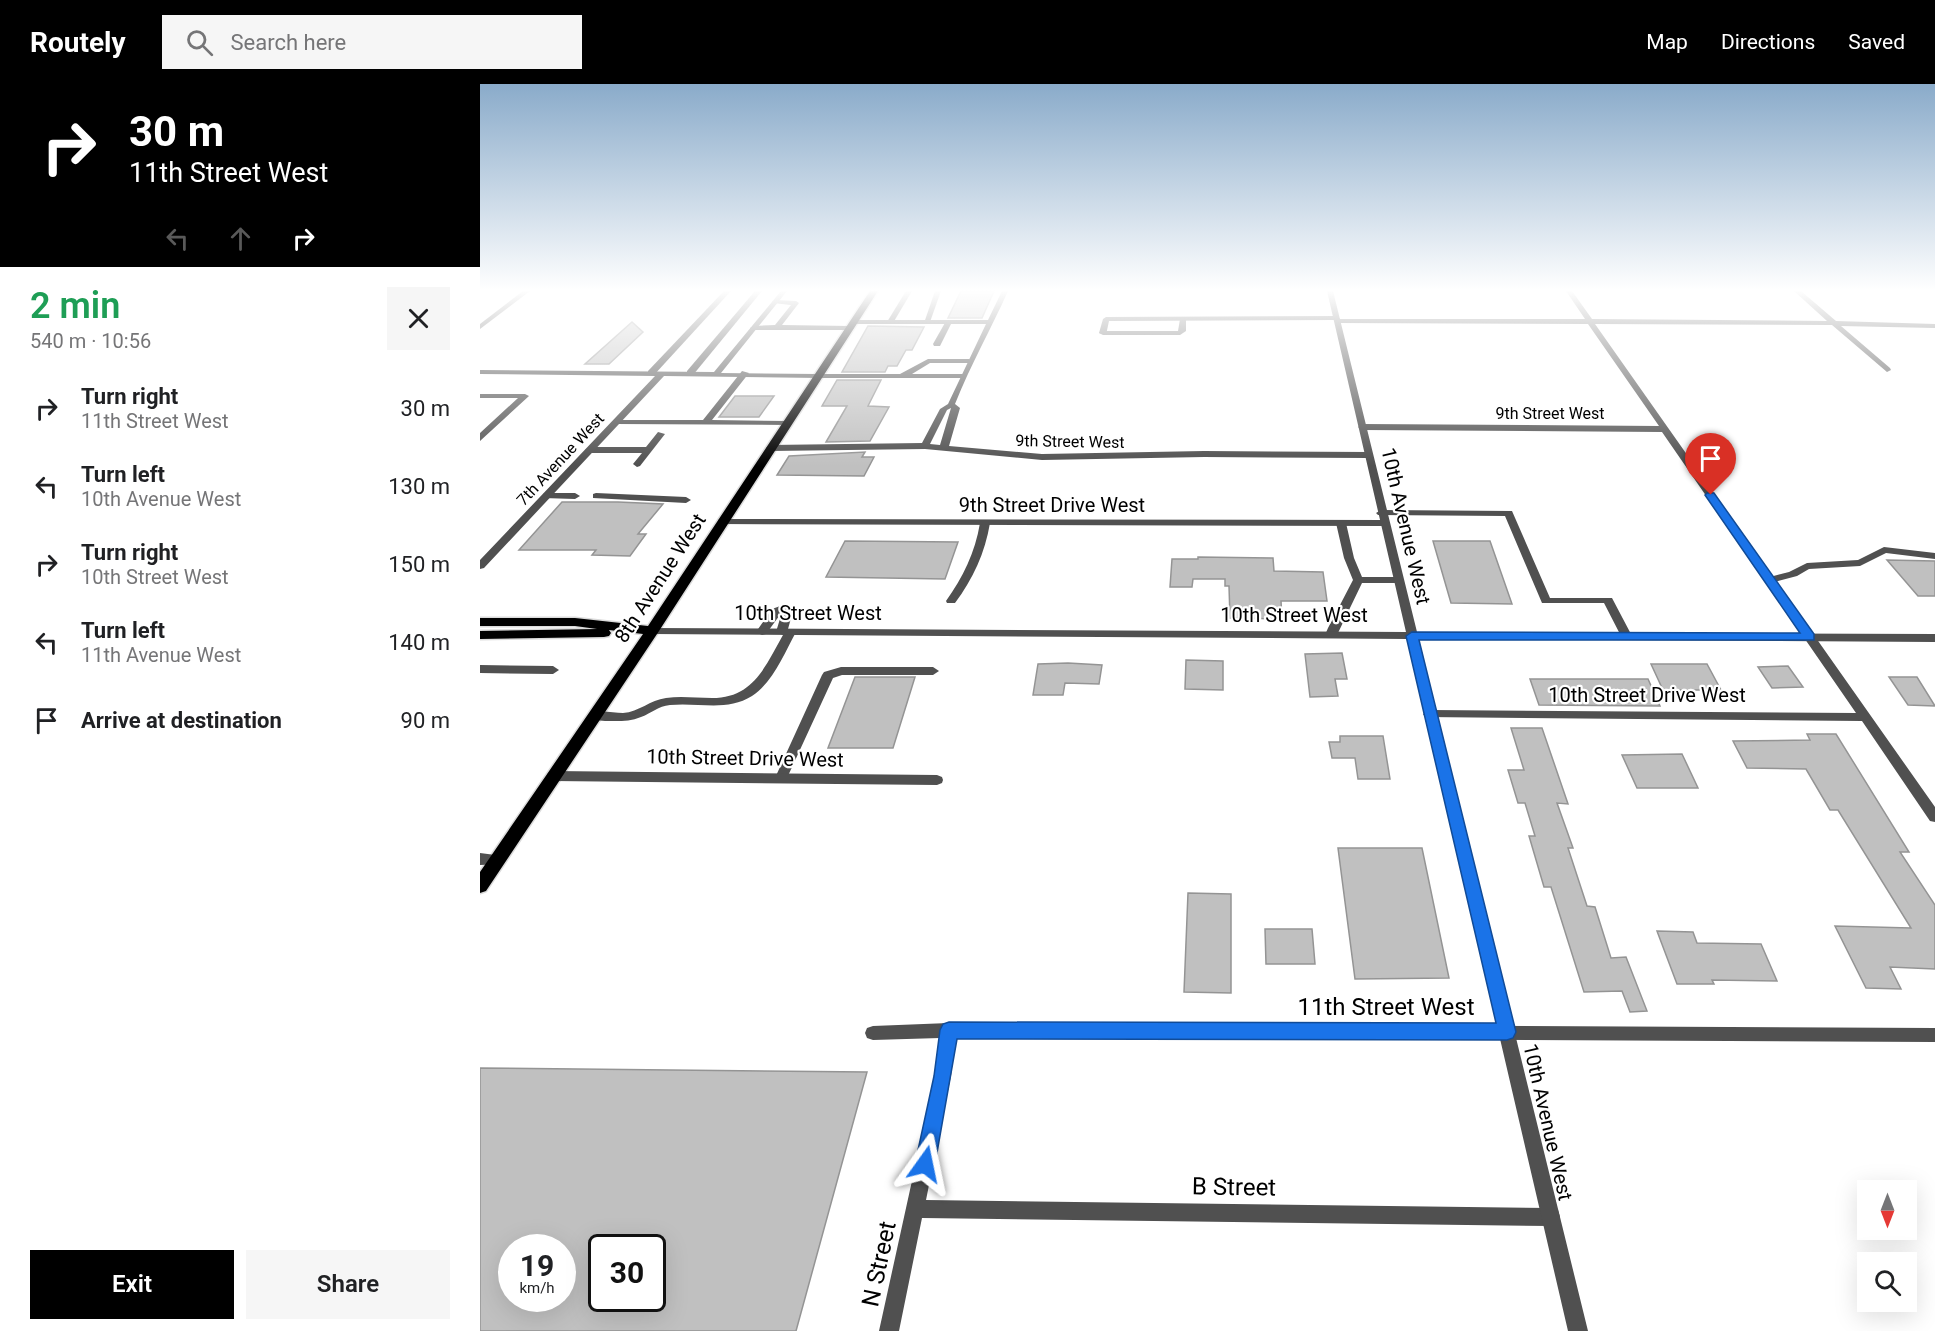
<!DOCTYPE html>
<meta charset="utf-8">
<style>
body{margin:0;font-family:Roboto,sans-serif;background:#f6f6f6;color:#202124;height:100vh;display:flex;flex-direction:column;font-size:22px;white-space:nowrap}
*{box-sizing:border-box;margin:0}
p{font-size:20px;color:#757577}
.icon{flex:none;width:33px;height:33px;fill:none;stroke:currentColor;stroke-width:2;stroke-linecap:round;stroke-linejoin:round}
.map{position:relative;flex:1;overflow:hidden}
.drawer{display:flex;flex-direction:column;background:#fff;width:480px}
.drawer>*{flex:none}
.top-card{background:#000;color:#fff;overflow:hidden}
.needle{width:39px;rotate:180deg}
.buttons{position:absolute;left:1377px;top:1096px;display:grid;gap:12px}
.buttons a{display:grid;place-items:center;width:60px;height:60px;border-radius:0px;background:#fff;box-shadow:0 6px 24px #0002;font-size:30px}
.speed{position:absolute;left:18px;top:1150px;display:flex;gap:12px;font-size:30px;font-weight:700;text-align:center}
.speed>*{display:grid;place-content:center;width:78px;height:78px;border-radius:50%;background:#fff;box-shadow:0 6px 24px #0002;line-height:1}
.speed small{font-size:15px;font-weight:400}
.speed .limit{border:3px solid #111;border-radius:9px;background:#fff;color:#111}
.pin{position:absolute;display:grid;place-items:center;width:51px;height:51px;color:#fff;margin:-62px -26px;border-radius:50% 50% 50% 0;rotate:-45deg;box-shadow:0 0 6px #0007}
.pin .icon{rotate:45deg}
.me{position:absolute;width:66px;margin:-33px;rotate:12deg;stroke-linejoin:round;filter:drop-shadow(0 0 4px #0008)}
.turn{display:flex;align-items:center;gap:21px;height:126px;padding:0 30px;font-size:27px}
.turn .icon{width:78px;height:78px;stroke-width:2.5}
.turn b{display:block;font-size:42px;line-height:51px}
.lanes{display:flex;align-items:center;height:57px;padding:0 30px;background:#0003;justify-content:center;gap:30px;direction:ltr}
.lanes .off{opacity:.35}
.round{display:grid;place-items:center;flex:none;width:63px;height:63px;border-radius:0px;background:#f6f6f6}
.overview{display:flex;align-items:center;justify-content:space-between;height:102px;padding:0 30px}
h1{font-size:36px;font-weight:600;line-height:45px;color:#1e9e55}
.button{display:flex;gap:12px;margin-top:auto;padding:12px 30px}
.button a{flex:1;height:69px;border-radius:0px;background:#000;color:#fff;font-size:24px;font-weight:600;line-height:69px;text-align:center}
.button a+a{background:#f6f6f6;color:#202124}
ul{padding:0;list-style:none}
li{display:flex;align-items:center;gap:18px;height:78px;padding:0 30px}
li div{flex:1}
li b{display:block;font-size:22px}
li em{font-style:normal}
header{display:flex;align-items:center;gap:36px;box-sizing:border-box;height:84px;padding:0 30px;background:#000;color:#fff}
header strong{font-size:28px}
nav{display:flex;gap:33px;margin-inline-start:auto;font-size:21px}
.search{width:420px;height:54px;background:#f6f6f6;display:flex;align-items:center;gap:15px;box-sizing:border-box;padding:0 21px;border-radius:0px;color:#757577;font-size:22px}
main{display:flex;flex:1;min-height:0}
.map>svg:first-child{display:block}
.building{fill:#c0c0c0;stroke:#949494;stroke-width:1.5;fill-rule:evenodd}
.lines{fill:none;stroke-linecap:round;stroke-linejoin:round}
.primary-casing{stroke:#dbdbdb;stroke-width:3}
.service{fill:#505050;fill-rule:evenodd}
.minor{fill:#505050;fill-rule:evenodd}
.tertiary{fill:#505050;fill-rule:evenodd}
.primary{fill:#000;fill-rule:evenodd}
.route{fill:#1a73e8;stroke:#114b97;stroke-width:1.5}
.labels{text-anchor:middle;stroke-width:4.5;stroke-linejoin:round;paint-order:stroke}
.far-street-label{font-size:16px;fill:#000;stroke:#fff}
.street-label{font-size:20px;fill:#000;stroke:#fff}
.near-street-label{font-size:24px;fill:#000;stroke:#fff}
</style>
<header>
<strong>Routely</strong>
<div class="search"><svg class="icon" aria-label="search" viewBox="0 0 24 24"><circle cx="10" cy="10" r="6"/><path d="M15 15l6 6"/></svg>Search here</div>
<nav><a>Map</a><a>Directions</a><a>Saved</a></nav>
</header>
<main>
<section class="drawer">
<div class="top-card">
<div class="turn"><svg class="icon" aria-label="right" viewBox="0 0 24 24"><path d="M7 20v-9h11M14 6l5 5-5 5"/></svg><div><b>30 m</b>11th Street West</div></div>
<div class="lanes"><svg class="icon off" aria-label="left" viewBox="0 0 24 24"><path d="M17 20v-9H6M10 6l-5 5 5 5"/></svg><svg class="icon off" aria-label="ahead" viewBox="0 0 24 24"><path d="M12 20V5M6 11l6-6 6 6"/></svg><svg class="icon" aria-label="right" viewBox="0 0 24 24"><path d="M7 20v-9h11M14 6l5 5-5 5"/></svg></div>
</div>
<div class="overview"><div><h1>2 min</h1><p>540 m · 10:56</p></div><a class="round"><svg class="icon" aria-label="close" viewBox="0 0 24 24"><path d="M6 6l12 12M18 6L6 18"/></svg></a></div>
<ul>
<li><svg class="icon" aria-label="right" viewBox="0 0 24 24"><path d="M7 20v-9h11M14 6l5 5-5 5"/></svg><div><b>Turn right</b><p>11th Street West</p></div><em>30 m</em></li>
<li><svg class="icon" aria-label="left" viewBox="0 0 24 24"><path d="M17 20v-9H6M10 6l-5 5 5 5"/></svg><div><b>Turn left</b><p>10th Avenue West</p></div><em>130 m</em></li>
<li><svg class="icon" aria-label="right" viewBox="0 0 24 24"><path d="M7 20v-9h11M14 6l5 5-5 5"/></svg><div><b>Turn right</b><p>10th Street West</p></div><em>150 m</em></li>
<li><svg class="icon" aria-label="left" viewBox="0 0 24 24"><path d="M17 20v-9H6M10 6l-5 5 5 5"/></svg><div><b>Turn left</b><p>11th Avenue West</p></div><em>140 m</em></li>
<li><svg class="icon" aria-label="arrive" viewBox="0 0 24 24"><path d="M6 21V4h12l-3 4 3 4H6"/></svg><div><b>Arrive at destination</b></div><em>90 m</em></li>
</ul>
<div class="button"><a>Exit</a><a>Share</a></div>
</section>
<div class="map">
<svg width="1455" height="1247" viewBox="0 0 1455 1247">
<rect width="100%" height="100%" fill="#fff"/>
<!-- building -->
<g class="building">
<path d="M481,207H514L502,234H468Z"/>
<path d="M152,238L163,248L129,280H105Z"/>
<path d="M388,242L444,243L432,266H426L417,282H408L405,288H362Z"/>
<path d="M357,296H401L388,322L409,323L390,357L346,358L367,322H342Z"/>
<path d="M255,312H294L279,333H239Z"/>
<path d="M385,368L382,373H394L384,392L297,391L309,372Z"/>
<path d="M82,418H138L183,420L158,450H166L150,472L112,471L116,466H39Z"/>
<path d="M365,457L478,458L465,495L346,493Z"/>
<path d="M953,457H1010L1032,520L971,519Z"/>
<path d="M718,473L793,474L794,487L843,488L847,517H801L802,535L750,534L749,502H745V495H713L712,503H690L692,475H718Z"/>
<path d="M1407,476L1455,477V512H1438Z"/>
<path d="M862,569L867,595H855L858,612L830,613L825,570Z"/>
<path d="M706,576L743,577V606L705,605Z"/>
<path d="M588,579L622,581L619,600L585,599L583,611H553L558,580Z"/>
<path d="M1171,580H1227L1241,606H1183Z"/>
<path d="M1308,582L1323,603L1292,604L1278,583Z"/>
<path d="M375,593H435L413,664H348Z"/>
<path d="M1409,593H1437L1455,622L1428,621Z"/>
<path d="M1050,595H1168L1180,622L1059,621Z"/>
<path d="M1031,644H1062L1088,720L1077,719L1093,764H1088L1107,822L1115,823L1131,874L1146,873L1167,927L1150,928L1142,907L1104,908L1071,803H1064L1049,752H1055L1045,719H1038L1028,686H1044Z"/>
<path d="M1327,650H1356L1429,768H1420L1455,821V885L1410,883L1421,905L1386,904L1355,842L1431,844L1358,726H1350L1326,685L1267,684L1253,657L1330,656Z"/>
<path d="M860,652H903L910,695H878L875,674H852L849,658H860Z"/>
<path d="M1202,670L1218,704H1157L1142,671Z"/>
<path d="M858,764H942L969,894L875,895Z"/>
<path d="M708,809L751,810V909L704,908Z"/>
<path d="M785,845H832L835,880H786Z"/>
<path d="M1177,847L1213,848L1217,859L1281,860L1297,897L1232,896L1234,900H1197Z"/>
<path d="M0,984L387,988L316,1247H0ZM32,1164H82V1215H32ZM122,1164H172V1215H122Z"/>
</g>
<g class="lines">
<defs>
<path id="primary" d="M390,207H398L179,547L6,807L0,809V788L163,550L129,546L131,549L129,552L124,553L0,555V547L117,545L95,542H0V534H95L168,542Z"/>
</defs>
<!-- primary casing -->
<use href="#primary" class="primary-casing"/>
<!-- service -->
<g class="service">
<path d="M244,207H251L174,291H168V287Z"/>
<path d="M275,207H282L213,291H207V287Z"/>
<path d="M426,207H432L413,239H409L407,238Z"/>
<path d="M455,207H461L450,238L444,239Z"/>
<path d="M295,216L316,217L319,219L302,241L370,242L374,244L370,246H271L270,244L274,242L295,241L311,221L293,219L292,218Z"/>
<path d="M703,233L706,235V247L700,251H623L619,249L623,247H698L700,235Z"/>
<path d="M466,237L472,238L460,262H454L453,260Z"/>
<path d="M448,275H489L493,277L489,279H450L432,290H485L486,292L482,294H338L334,292L338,290H420Z"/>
<path d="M262,287L269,289L232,336L307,337H310V341L136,340L132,338L136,336H223Z"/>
<path d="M0,310H45L49,312L0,357V349L38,314H0Z"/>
<path d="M178,348L185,350L160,382L157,383L153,380L162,369H109L105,366L109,363H166Z"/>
<path d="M66,409H95L100,412L95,415L63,414V410Z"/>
<path d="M116,409L206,413L211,416L206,419L113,414V410Z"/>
<path d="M901,426L1032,427L1070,514H1132L1152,552L1146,555L1142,554L1124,519H1062L1025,432L898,431L896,429Z"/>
<path d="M505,436L510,439C505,469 493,495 475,519H467L466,517C483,493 495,469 500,439Z"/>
<path d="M861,436L866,439L874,474L882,493H918L923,496L918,499H882L857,551L851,554L845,551L848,544L873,496L864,474L856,439Z"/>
<path d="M1404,463L1455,469V475L1406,469L1380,482L1329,485L1317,492L1290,499L1286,498L1285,496L1286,494L1309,488L1327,479L1378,476Z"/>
<path d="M303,521L313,527L308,545L314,546L316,548C304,570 293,598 272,612C247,628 218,618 190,621C178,622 172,629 161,633C149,638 137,637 125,637C118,636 112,637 108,632C115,624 132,629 143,629C159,628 170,616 186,614C201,612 216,614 232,614C273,614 285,583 303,551L296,548L302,528L286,550L282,551L276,548L292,525Z"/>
<path d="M0,581L73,582L79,586L73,590L0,589Z"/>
<path d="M361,583H453L459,587L453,591H362L353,594L307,694L306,697H296L295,694L342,591L344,588Z"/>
</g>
<!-- minor -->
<g class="minor">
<path d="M43,207H50L0,245V240Z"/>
<path d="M301,207H307L241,289L338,290H341V294L184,292L4,484L0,485V476L175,292L0,290V286L234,288Z"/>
<path d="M522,207H528C511,245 491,280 475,320L480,324L469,362L562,370L724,367L889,368L893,371L889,374L724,373L562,376L445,365L290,367L286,364L290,361L442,359L460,325L468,320L506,240H374L370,238L374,236H508ZM471,324L460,361L450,360L467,326Z"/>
<path d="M1086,207H1092L1112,235L1347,237L1314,207H1321L1356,237L1455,240V244L1361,242L1410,284L1411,286L1407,288L1352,241L1115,240L1455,723V738L1450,737L1382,637L945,633L943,630L949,626L1376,629L1182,348L882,346L878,343L882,340L1179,342L1108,240L857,239L854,236L629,237L626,251L619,249L623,235L626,233L857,232L860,235H1105Z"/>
<path d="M241,435L904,436L909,439L904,442L238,440V436Z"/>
<path d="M73,687L457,691L462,693L463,696L462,699L457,701L73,697L68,695L67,692L68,689Z"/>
<path d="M0,769L23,772L25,776L23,780L0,781Z"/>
<path d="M469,939L1455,944V958L476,953L471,992L446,1116L1071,1124L1078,1126L1080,1133L1078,1140L1071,1142L442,1134L419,1247H399L455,992L460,954L393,956L387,954L385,949L387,944L393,942Z"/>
</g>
<!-- tertiary -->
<path class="tertiary" d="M847,207H853L937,548L1455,550V558L938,555L1108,1247H1088L927,555L172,550L166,547L172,544L926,548Z"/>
<!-- primary -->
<use href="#primary" class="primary"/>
</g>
<!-- sky -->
<linearGradient id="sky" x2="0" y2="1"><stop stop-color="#8aabca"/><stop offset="0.54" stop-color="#fff"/><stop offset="1" stop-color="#fff" stop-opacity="0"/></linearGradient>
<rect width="1455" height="382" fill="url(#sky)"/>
<!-- route -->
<path class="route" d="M1227,409H1234L1334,550V556H939L1036,948L1033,954L1027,956L477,955L455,1080L452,1088L445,1091L438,1088L435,1080L454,992L460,946L463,940L469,938L1016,939L926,552L932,548L1320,549L1225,411Z"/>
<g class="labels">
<!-- far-street labels -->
<g class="far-street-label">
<text x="1070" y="335">9th Street West</text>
<text transform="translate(590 357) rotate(1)" y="6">9th Street West</text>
<text transform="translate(80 375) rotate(-47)" y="6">7th Avenue West</text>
</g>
<!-- street labels -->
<g class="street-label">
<text x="572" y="428">9th Street Drive West</text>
<text transform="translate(926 442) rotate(77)" y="7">10th Avenue West</text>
<text transform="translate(180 494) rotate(-57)" y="7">8th Avenue West</text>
<text x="328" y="536">10th Street West</text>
<text x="814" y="538">10th Street West</text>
<text x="1167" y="618">10th Street Drive West</text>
<text transform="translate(265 674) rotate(1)" y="7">10th Street Drive West</text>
<text transform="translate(1068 1038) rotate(77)" y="7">10th Avenue West</text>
</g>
<!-- near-street labels -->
<g class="near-street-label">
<text x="906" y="931">11th Street West</text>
<text transform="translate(754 1103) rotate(1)" y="8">B Street</text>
<text transform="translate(399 1180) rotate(-78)" y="8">N Street</text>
</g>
</g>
</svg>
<div class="buttons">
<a><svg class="needle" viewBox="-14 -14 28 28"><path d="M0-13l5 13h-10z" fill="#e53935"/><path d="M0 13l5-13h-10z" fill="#757577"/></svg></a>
<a><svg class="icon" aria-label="search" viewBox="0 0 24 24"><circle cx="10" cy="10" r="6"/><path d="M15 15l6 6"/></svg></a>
</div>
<div class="speed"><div>19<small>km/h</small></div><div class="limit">30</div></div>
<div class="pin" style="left:1231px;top:411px;background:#d93025"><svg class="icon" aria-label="arrive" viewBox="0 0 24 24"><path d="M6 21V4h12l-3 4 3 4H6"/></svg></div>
<svg class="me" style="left:445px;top:1080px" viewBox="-20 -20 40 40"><path d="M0-17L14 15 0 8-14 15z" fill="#1a73e8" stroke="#fff" stroke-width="4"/></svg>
</div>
</main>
